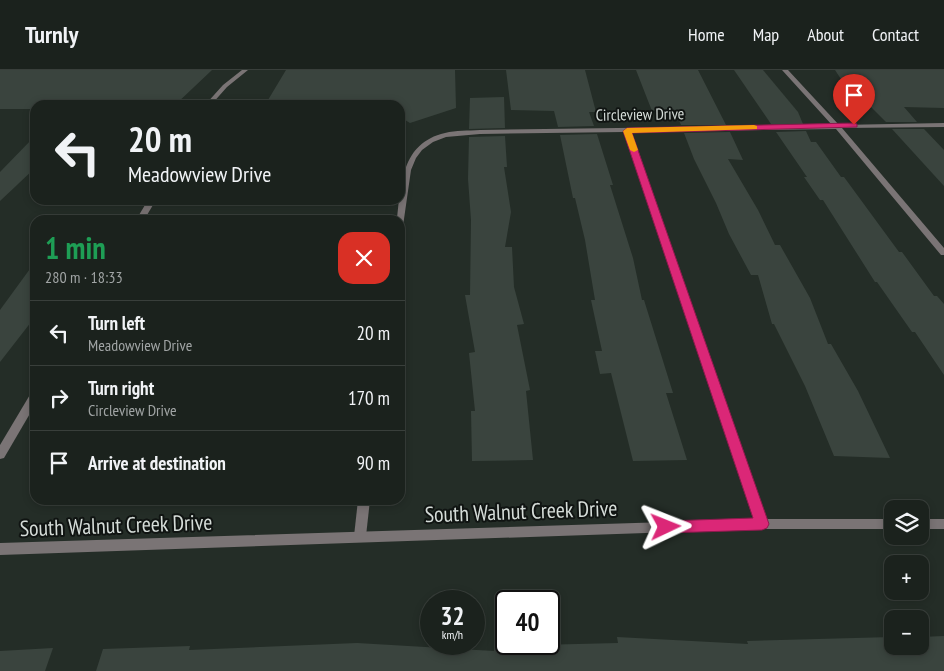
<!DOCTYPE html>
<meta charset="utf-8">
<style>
body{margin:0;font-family:"PT Sans Narrow",sans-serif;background:#242a26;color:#f1f3f6;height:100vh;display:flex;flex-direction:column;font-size:19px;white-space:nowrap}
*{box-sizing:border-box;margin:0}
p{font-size:16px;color:#a0a4a4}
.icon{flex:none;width:28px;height:28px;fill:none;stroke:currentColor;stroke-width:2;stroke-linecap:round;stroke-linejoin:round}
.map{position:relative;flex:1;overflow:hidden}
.side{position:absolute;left:30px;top:145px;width:375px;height:290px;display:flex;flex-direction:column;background:#1b221d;border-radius:15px;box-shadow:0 2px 8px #0003,0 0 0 1px #393f3b}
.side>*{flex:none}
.top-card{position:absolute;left:30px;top:30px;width:375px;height:105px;border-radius:15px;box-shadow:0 2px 8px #0003,0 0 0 1px #393f3b;background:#1b221d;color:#f1f3f6;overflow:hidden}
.tools{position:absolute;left:884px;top:430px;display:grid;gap:10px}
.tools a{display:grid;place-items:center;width:45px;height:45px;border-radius:10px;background:#1b221d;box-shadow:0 2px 8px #0003,0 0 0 1px #393f3b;font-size:25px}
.speed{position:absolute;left:420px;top:520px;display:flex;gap:10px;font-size:25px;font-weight:700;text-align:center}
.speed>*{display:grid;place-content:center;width:65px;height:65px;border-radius:50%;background:#1b221d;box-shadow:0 2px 8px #0003,0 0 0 1px #393f3b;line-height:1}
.speed small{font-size:12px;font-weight:400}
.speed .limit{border:2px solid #111;border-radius:8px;background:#fff;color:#111}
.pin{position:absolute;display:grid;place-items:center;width:42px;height:42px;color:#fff;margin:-51px -21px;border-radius:50% 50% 50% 0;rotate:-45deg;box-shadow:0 0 5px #0007}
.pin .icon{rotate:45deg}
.me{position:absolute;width:55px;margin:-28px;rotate:88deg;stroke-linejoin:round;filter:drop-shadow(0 0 4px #0008)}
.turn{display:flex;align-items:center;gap:18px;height:105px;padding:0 15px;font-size:22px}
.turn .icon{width:65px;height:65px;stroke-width:2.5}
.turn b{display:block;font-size:35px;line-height:42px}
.round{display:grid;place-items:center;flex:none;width:52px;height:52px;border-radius:15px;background:#242a26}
.headline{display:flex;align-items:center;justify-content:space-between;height:85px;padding:0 15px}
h1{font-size:30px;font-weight:700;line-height:38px;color:#1e9e55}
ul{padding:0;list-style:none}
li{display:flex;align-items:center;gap:15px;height:65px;padding:0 15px;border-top:1px solid #393f3b}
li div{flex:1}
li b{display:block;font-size:19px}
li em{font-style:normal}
header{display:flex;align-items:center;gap:30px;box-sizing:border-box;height:70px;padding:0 25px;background:#1b221d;border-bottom:1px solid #393f3b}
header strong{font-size:24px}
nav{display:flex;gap:28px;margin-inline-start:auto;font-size:18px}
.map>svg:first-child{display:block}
.building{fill:#3a443e}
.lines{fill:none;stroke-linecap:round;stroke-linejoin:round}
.minor{fill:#7a7475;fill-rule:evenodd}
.tertiary{fill:#7a7475;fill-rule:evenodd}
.route{fill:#db2777;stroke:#8e194d}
.slow{fill:#f59e0b}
.labels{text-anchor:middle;stroke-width:4;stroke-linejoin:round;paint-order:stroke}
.far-street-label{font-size:16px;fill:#d5dcd8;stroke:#101412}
.near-street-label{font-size:22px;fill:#d5dcd8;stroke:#101412}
</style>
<header>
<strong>Turnly</strong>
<nav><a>Home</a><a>Map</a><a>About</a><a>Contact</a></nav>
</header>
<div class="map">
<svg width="944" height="601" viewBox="0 0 944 601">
<rect width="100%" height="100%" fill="#242d27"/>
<!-- building -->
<g class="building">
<path d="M0,0H212L175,35H35V39H0Z"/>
<path d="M286,0H455L456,38L410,53L400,47V35H265Z"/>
<path d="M506,0H585L596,42H589L594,56L558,57L554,41L511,40Z"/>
<path d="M636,0H698L726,55H681L675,41H652Z"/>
<path d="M734,0H763L798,42L803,54H771Z"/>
<path d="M835,0H944V38L904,37L917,52H886L864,30L854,29Z"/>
<path d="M504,27L505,58L469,59L470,28Z"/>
<path d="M892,59H924L944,80V116Z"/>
<path d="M806,61L811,72H816L841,107H844L899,182H902L934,226H937L944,234V305L915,262H912L877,212H875L823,130H820L804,107H807L776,62Z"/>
<path d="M730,62L743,90L728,89L758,140L775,175H780L810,228L828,274H831L858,321L890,388L834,386L805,316L774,254H772L758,205H751L729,164L716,133L694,89L684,63Z"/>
<path d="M597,64L613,115H610L633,188L642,230H644L673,323H666L687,390L633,391L611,303L600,304L595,281H602L591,230H595L585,170L575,128H573L560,65Z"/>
<path d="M35,66V98L0,131V102Z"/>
<path d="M505,66L507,97H504L511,142L505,177H512L514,217L524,254L517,255L530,320L526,321L533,390L472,391L471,341H475L469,283L475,282L465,225H470L471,150L468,109L469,67Z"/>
<path d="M35,192V247L0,292V240Z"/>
<path d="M944,566V601H96L103,579L190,576L189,580L357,573L494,581V576L618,573L617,567L748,574L747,571L892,567V576H920V567Z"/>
<path d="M53,578L45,601H0V581Z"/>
</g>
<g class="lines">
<!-- minor -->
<g class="minor">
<path d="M242,0H248L227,17L211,35H205L223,15Z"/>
<path d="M782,0H788L839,55L944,53V57L842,58L944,178V185H941L836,59L630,62L768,454L766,458L762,459L758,458L756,454L624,62L480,64L446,67L433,72L422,80L416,88L411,100L403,156H400V150H397C401,115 401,73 445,63C456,60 468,61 480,60L832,55Z"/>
<path d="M148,130H156L144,150H136Z"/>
<path d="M35,322V335L4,388L0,389V375L31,323Z"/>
<path d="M358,430H370L366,466L364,470L360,471L356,470L354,466Z"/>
</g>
<!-- tertiary -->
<g class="tertiary">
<path d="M762,449H892V459H762L0,485V473Z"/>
<rect x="920" y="449" width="24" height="10"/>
</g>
</g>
<!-- route -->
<path class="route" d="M854,53L857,54V57L632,63L769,454L767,458L762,460L666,463L661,461L659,457L661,453L666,451L753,448L623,61L627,58Z"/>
<!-- slow -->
<path class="slow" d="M754,55L757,56V59L632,63L638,80L634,82L630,80L623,61L627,58Z"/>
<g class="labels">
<!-- far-street labels -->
<g class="far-street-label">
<text transform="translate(640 44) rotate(-1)" y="6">Circleview Drive</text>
</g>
<!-- near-street labels -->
<g class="near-street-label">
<text transform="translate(521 441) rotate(-2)" y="8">South Walnut Creek Drive</text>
<text transform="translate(116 455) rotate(-2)" y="8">South Walnut Creek Drive</text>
</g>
</g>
</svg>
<div class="tools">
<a><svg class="icon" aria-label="layers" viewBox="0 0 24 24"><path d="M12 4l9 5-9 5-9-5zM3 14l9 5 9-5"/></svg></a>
<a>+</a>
<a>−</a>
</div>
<div class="speed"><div>32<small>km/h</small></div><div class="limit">40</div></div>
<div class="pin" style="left:854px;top:55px;background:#d93025"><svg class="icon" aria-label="arrive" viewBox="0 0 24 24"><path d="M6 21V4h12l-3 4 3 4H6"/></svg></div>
<svg class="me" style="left:666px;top:457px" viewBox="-20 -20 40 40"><path d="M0-17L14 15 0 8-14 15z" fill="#db2777" stroke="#fff" stroke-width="4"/></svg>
<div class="top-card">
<div class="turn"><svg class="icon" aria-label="left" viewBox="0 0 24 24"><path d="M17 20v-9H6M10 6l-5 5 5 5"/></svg><div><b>20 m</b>Meadowview Drive</div></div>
</div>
<section class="side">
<div class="headline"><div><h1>1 min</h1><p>280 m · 18:33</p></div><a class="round" style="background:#d93025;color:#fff"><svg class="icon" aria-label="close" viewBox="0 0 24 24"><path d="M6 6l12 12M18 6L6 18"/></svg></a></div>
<ul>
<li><svg class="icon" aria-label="left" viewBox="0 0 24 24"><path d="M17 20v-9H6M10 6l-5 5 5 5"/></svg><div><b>Turn left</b><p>Meadowview Drive</p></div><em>20 m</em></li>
<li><svg class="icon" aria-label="right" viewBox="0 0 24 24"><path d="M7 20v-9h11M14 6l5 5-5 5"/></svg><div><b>Turn right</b><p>Circleview Drive</p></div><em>170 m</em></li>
<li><svg class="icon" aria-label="arrive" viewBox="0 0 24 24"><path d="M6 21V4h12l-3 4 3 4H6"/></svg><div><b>Arrive at destination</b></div><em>90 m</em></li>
</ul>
</section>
</div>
